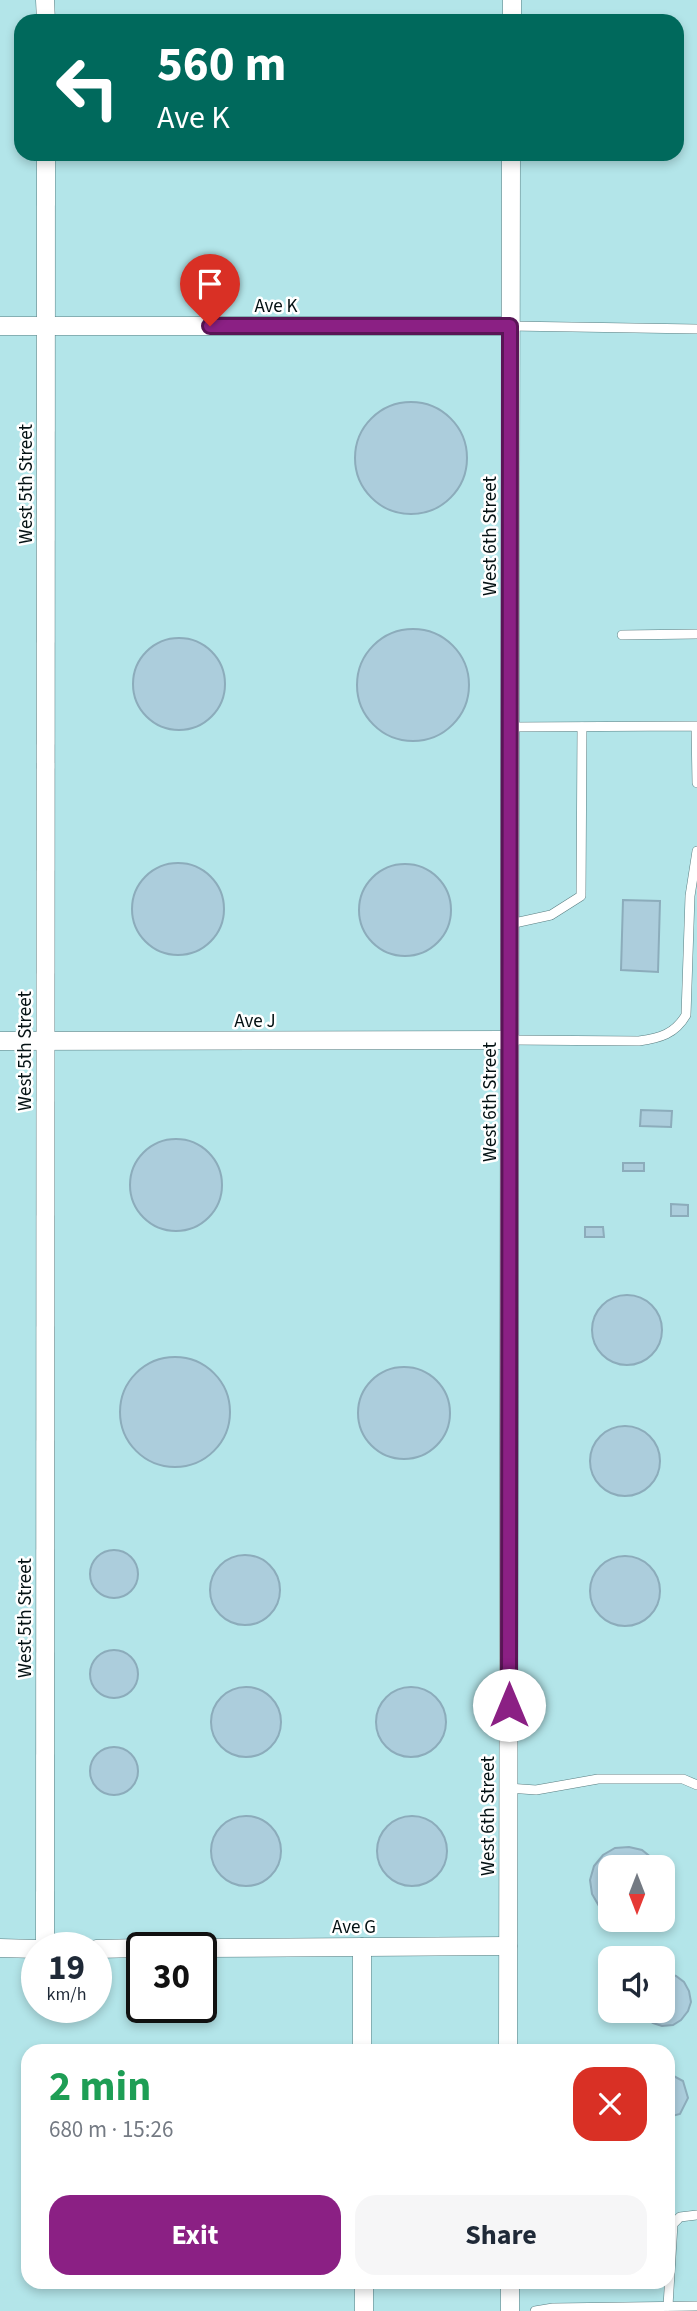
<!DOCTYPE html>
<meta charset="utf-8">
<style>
body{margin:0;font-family:"Source Sans 3",sans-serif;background:#f6f6f7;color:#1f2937;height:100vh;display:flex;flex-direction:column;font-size:26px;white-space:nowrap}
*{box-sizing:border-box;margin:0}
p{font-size:23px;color:#747a83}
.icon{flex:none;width:38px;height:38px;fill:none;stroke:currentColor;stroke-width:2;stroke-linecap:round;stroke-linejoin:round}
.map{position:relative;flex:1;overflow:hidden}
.panel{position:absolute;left:21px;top:2044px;width:654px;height:245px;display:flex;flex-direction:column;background:#fff;border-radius:21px;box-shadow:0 4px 10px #0003}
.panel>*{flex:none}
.banner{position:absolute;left:14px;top:14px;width:670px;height:147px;border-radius:21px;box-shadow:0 4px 10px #0003;background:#00695c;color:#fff;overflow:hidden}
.needle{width:46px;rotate:180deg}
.buttons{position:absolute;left:598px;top:1855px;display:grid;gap:14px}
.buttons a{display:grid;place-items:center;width:77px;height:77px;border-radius:14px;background:#fff;box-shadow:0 4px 10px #0003;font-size:35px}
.speed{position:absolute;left:21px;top:1932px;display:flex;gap:14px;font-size:35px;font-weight:700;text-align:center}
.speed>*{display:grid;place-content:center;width:91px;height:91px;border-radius:50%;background:#fff;box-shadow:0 4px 10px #0003;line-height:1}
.speed small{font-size:18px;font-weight:400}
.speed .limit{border:4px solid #111;border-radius:10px;background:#fff;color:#111}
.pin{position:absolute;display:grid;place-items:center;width:60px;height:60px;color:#fff;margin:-72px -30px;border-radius:50% 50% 50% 0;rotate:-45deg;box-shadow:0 0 7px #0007}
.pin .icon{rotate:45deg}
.me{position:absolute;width:77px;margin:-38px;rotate:0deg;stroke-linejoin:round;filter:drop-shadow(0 0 5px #0008)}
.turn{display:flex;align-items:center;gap:24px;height:147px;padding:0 28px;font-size:32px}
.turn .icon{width:91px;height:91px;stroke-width:2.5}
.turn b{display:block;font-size:49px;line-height:60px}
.round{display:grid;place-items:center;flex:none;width:74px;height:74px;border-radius:21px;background:#f6f6f7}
.head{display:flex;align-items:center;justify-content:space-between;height:119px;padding:0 28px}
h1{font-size:42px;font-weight:700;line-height:52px;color:#1e9e55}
.button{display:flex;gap:14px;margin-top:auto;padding:14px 28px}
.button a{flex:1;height:80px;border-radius:21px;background:#8b2084;color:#fff;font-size:28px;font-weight:700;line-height:80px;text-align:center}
.button a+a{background:#f6f6f7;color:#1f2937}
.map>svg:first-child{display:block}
.built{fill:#b3e5e9;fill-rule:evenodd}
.building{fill:#accddc;stroke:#8cacbb;stroke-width:2}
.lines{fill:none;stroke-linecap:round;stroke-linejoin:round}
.service-casing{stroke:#597d80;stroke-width:10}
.minor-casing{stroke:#597d80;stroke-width:19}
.service{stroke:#fff;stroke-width:9}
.minor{stroke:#fff;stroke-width:18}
.route-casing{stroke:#5a1556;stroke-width:18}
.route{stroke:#8b2084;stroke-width:12}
.labels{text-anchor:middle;stroke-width:5;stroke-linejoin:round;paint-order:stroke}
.street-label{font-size:19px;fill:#041113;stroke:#fff}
</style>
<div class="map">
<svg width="697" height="2311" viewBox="0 0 697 2311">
<rect width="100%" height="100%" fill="#caf2f5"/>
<!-- built -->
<path class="built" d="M0,0H697V2311H0ZM21,21H677V154H21ZM611,1867H663V1920H611ZM37,1948H96V2007H37ZM142,1948H201V2007H142ZM611,1958H663V2011H611ZM28,2051H668V2282H28Z"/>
<!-- building -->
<g class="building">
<circle cx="411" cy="458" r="56"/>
<circle cx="413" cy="685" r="56"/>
<circle cx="179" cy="684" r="46"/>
<circle cx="178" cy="909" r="46"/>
<circle cx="405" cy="910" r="46"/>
<path d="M623,900L660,901L658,972L621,970Z"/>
<path d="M641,1110L672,1111L671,1127L640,1126Z"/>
<circle cx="176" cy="1185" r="46"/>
<rect x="623" y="1163" width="21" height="8"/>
<path d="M671,1204L688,1205V1216H671Z"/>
<path d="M585,1227H603L604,1237H585Z"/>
<circle cx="627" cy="1330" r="35"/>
<circle cx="175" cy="1412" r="55"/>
<circle cx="404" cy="1413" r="46"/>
<circle cx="625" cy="1461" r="35"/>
<circle cx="114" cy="1574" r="24"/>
<circle cx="245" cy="1590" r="35"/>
<circle cx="625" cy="1591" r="35"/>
<circle cx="114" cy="1674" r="24"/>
<circle cx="246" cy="1722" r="35"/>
<circle cx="411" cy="1722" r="35"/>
<circle cx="114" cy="1771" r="24"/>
<circle cx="412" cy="1851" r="35"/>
<circle cx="246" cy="1851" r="35"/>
<path d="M629,1847L642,1850L653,1859L658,1867H611L610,1915L599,1906L592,1894L590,1880L594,1866L603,1855L615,1848Z"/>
<path d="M666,1973L676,1976L684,1982L689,1991L691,2002L688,2011L681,2020L673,2025L662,2026L653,2023L644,2017L641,2011H663V1974Z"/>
<path d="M668,2073L683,2081L688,2098L680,2114L668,2117Z"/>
</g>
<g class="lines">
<defs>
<g id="service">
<path d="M510,326L697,329"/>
<path d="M622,635L697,634"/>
<path d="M510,727L696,726L697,783"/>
<path d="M510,924L551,915L581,896L582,727"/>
<path d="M510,1040L639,1041C660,1038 675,1034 686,1015L690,896L697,851"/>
<path d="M508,1788L536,1790L598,1779H683L697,1785"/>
<path d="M668,2306L673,2224L680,2217L697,2215"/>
<path d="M535,2311L553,2308L697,2306"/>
</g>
<g id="minor">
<path d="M45,0L46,21"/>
<path d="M512,21V0"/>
<path d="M0,326H510"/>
<path d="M0,1041L510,1040"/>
<path d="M362,1947V2051"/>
<path d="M0,1948L37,1949"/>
<path d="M45,1948L46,154"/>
<path d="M201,1948L508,1946"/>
<path d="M96,1949L142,1948"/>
<path d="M508,2051L511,154"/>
<path d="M364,2282V2311"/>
<path d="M510,2282V2311"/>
</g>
</defs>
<!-- service casing -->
<use href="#service" class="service-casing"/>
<!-- minor casing -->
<use href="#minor" class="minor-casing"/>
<!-- service -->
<use href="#service" class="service"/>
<!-- minor -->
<use href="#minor" class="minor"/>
</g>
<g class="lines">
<defs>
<path id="route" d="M210,326H510L509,1705"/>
</defs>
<!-- route casing -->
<use href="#route" class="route-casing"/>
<!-- route -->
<use href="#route" class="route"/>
</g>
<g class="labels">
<!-- street labels -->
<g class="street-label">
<text x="276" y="312">Ave K</text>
<text transform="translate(25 484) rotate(-90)" y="7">West 5th Street</text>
<text transform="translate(489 536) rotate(-90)" y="7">West 6th Street</text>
<text x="255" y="1027">Ave J</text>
<text transform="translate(24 1051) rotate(-90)" y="7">West 5th Street</text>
<text transform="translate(489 1102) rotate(-90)" y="7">West 6th Street</text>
<text transform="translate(24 1618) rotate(-90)" y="7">West 5th Street</text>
<text transform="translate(487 1816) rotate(-90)" y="7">West 6th Street</text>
<text x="354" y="1933">Ave G</text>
</g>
</g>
</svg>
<div class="buttons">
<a><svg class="needle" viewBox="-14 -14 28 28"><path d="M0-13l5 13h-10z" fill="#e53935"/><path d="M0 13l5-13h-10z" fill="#747a83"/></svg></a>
<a><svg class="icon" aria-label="sound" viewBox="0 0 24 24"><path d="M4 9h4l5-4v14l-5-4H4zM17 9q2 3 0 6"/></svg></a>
</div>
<div class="speed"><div>19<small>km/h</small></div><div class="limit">30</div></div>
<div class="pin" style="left:210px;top:326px;background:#d93025"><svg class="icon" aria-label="arrive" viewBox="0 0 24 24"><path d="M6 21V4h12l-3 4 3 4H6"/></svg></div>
<svg class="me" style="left:509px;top:1705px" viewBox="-20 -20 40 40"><circle r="19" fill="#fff"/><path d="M0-13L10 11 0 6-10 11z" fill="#8b2084"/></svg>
<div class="banner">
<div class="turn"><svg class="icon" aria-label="left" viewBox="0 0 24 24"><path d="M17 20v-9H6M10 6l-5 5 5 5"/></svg><div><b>560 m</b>Ave K</div></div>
</div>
<section class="panel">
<div class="head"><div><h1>2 min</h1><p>680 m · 15:26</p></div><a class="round" style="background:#d93025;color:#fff"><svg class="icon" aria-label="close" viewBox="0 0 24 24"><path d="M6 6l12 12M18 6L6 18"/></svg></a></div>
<div class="button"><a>Exit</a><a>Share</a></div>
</section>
</div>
